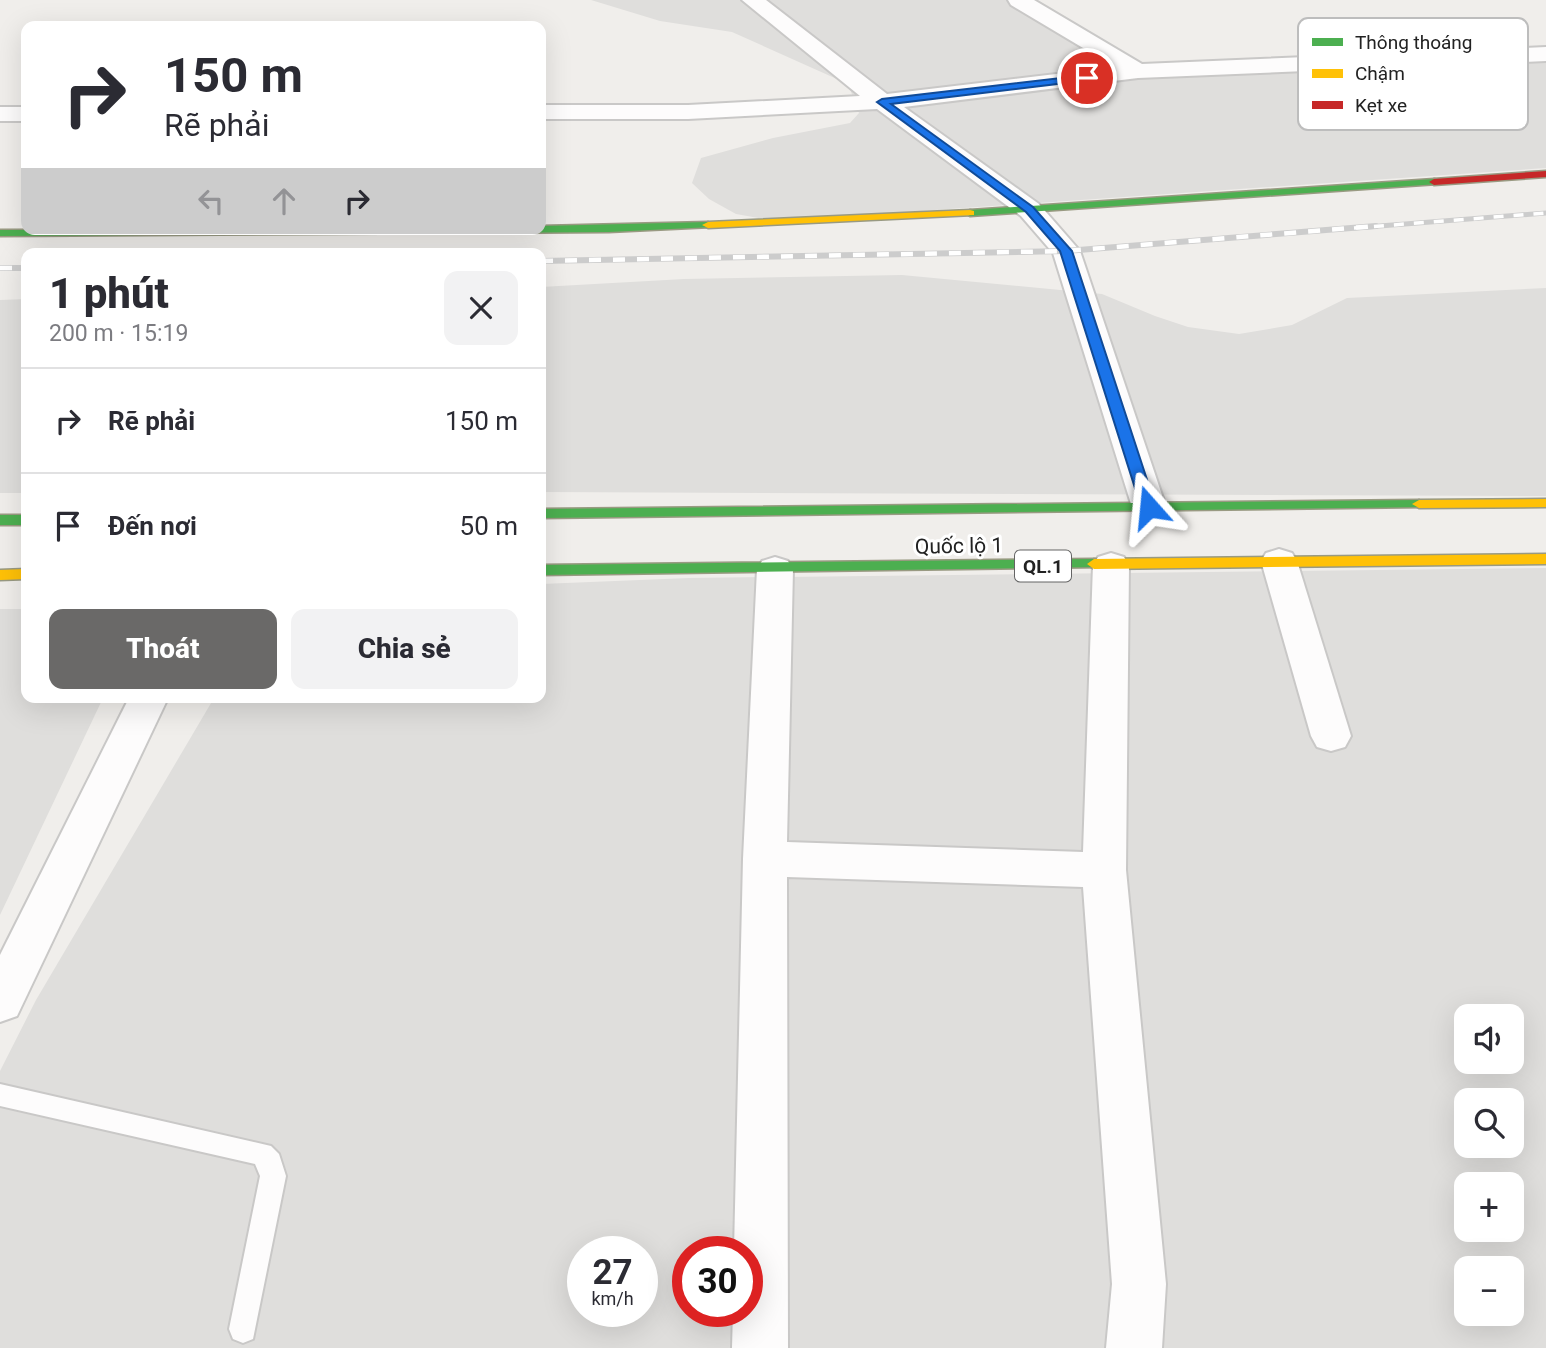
<!DOCTYPE html>
<html lang="vi">
<meta charset="utf-8">
<style>
body{margin:0;font-family:Roboto,sans-serif;background:#f2f2f3;color:#2b2b33;height:100vh;display:flex;flex-direction:column;font-size:26px;white-space:nowrap}
*{box-sizing:border-box;margin:0}
p{font-size:23px;color:#7c7c81}
.icon{flex:none;width:38px;height:38px;fill:none;stroke:currentColor;stroke-width:2;stroke-linecap:round;stroke-linejoin:round}
.map{position:relative;flex:1;overflow:hidden}
.details{position:absolute;left:21px;top:248px;width:525px;height:455px;display:flex;flex-direction:column;background:#fff;border-radius:14px;box-shadow:0 7px 28px #0002}
.details>*{flex:none}
.hud{position:absolute;left:21px;top:21px;width:525px;height:214px;border-radius:14px;box-shadow:0 7px 28px #0002;background:#fff;color:#2b2b33;overflow:hidden}
.tools{position:absolute;left:1454px;top:1004px;display:grid;gap:14px}
.tools a{display:grid;place-items:center;width:70px;height:70px;border-radius:14px;background:#fff;box-shadow:0 7px 28px #0002;font-size:35px}
.speed{position:absolute;left:567px;top:1236px;display:flex;gap:14px;font-size:35px;font-weight:700;text-align:center}
.speed>*{display:grid;place-content:center;width:91px;height:91px;border-radius:50%;background:#fff;box-shadow:0 7px 28px #0002;line-height:1}
.speed small{font-size:18px;font-weight:400}
.speed .limit{border:10px solid #d22;background:#fff;color:#111}
.pin{position:absolute;display:grid;place-items:center;width:60px;height:60px;color:#fff;margin:-30px;border:4px solid #fff;border-radius:50%;box-shadow:0 2px 7px #0007}
.me{position:absolute;width:77px;margin:-38px;rotate:342deg;stroke-linejoin:round;filter:drop-shadow(0 0 5px #0008)}
.turn{display:flex;align-items:center;gap:24px;height:147px;padding:0 28px;font-size:32px}
.turn .icon{width:91px;height:91px;stroke-width:2.5}
.turn b{display:block;font-size:49px;line-height:60px}
.lanes{display:flex;align-items:center;height:66px;padding:0 28px;background:#0003;justify-content:center;gap:35px;direction:ltr}
.lanes .off{opacity:.35}
.round{display:grid;place-items:center;flex:none;width:74px;height:74px;border-radius:14px;background:#f2f2f3}
.headline{display:flex;align-items:center;justify-content:space-between;height:119px;padding:0 28px}
h1{font-size:42px;font-weight:800;line-height:52px}
.primary-button{display:flex;gap:14px;margin-top:auto;padding:14px 28px}
.primary-button a{flex:1;height:80px;border-radius:14px;background:#6a6968;color:#fff;font-size:28px;font-weight:800;line-height:80px;text-align:center}
.primary-button a+a{background:#f2f2f3;color:#2b2b33}
ul{padding:0;list-style:none}
li{display:flex;align-items:center;gap:21px;height:105px;padding:0 28px;border-top:2px solid #e1e1e2}
li div{flex:1}
li b{display:block;font-size:26px}
li em{font-style:normal}
.map>svg:first-child{display:block}
.residential{fill:#dfdedc;fill-rule:evenodd}
.lines{fill:none;stroke-linecap:round;stroke-linejoin:round}
.lane-casing{stroke:#c9c8c7;stroke-width:4}
.street-casing{stroke:#c9c8c7;stroke-width:4}
.fast-casing{stroke:#999a82;stroke-width:3}
.slow-casing{stroke:#999a82;stroke-width:3}
.jam-casing{stroke:#999a82;stroke-width:3}
.lane{fill:#fdfcfc;fill-rule:evenodd}
.street{fill:#fdfcfc;fill-rule:evenodd}
.fast{fill:#4caf50;fill-rule:evenodd}
.slow{fill:#ffc107;fill-rule:evenodd}
.jam{fill:#c62828;fill-rule:evenodd}
.rail-far1-casing{stroke:#ccc;stroke-width:5}
.rail-casing{stroke:#ccc;stroke-width:6}
.rail-far1{stroke:#fff;stroke-width:3.5;stroke-dasharray:10;stroke-linecap:butt}
.rail{stroke:#fff;stroke-width:4.5;stroke-dasharray:12;stroke-linecap:butt}
.route{fill:#1a73e8;stroke:#114b97;stroke-width:2}
.labels{text-anchor:middle;stroke-width:6;stroke-linejoin:round;paint-order:stroke}
.shield{fill:#fff;stroke:#646464;stroke-width:2}
.shield-label{font-size:19px;font-weight:bold;fill:#222}
.street-label{font-size:21px;fill:#222;stroke:#fff}
.key{fill:#fff;stroke:#bdbdbd;stroke-width:2}
.key-label{font-size:19px;fill:#222}
</style>
<div class="map">
<svg width="1546" height="1348" viewBox="0 0 1546 1348">
<rect width="100%" height="100%" fill="#f0eeeb"/>
<!-- residential -->
<g class="residential">
<path d="M591,0H1015L1157,73L1228,75L1546,60V168L776,221L736,214L709,199L692,183L701,158L773,138L850,123L859,113L848,84L732,32L660,21Z"/>
<path d="M902,275L1102,294L1155,316L1188,327L1239,334L1292,325L1347,298L1546,288V496L541,492V287L684,279Z"/>
<path d="M26,299V493H0V300Z"/>
<path d="M1546,568V1348H0V1071L36,1000L214,698H541V584L689,578ZM1466,1017H1512V1062H1466ZM1466,1101H1512V1146H1466ZM1466,1185H1512V1230H1466ZM583,1251H642V1311H583ZM688,1251H747V1311H688ZM1466,1269H1512V1314H1466Z"/>
<path d="M0,609H26V698H103L0,915Z"/>
</g>
<g class="lines">
<defs>
<path id="lane" d="M0,1084L271,1146L279,1154L286,1176L253,1339L243,1343L233,1339L229,1329L260,1176L255,1164L0,1106Z"/>
<g id="street">
<path d="M742,0H766L887,94L1115,67L1011,5L1008,0H1034L1142,64L1546,47V61L1138,78L904,107L1039,204L1080,251L1166,507L1161,515L1149,518L1137,515L1132,507L1053,253L1021,216L877,109L688,119H541V105H688L860,96Z"/>
<rect x="0" y="107" width="26" height="14"/>
<path d="M1279,549L1292,553L1297,561L1351,736L1345,747L1331,751L1317,747L1311,736L1261,561L1266,553Z"/>
<path d="M1111,553L1124,557L1129,565L1126,870L1166,1284L1162,1348H1106L1112,1284L1083,887L787,877L788,1348H732L733,1311H747V1251H734L743,859L757,569L762,561L775,557L788,561L793,569L787,842L1083,852L1093,565L1098,557Z"/>
<path d="M129,698H168L17,1016L0,1022V955Z"/>
</g>
<g id="fast">
<path d="M1434,179L1438,180V184L970,216L965,213L970,210Z"/>
<path d="M708,222L714,225L712,227L609,232L0,236V230L541,229V226Z"/>
<path d="M1419,500L1426,504L1424,507L541,518V509Z"/>
<rect x="0" y="515" width="26" height="10"/>
<path d="M1094,559L1101,564L1099,567L541,575V565Z"/>
</g>
<g id="slow">
<path d="M970,210L974,211V215L708,228L702,225L708,222Z"/>
<path d="M1546,499V507L1419,508L1412,504L1419,500Z"/>
<path d="M1546,554V564L1094,569L1087,564L1094,559Z"/>
<path d="M26,569V579L0,580V570Z"/>
</g>
<path id="jam" d="M1546,171V177L1434,185L1429,182L1434,179Z"/>
</defs>
<!-- lane casing -->
<use href="#lane" class="lane-casing"/>
<!-- street casing -->
<use href="#street" class="street-casing"/>
<!-- fast casing -->
<use href="#fast" class="fast-casing"/>
<!-- slow casing -->
<use href="#slow" class="slow-casing"/>
<!-- jam casing -->
<use href="#jam" class="jam-casing"/>
<!-- lane -->
<use href="#lane" class="lane"/>
<!-- street -->
<use href="#street" class="street"/>
<!-- fast -->
<use href="#fast" class="fast"/>
<!-- slow -->
<use href="#slow" class="slow"/>
<!-- jam -->
<use href="#jam" class="jam"/>
<defs>
<path id="rail-far1" d="M1354,228L1546,213"/>
<g id="rail">
<path d="M541,261L1066,251L1376,226"/>
<path d="M0,268H26"/>
</g>
</defs>
<!-- rail-far1 casing -->
<use href="#rail-far1" class="rail-far1-casing"/>
<!-- rail casing -->
<use href="#rail" class="rail-casing"/>
<!-- rail-far1 -->
<use href="#rail-far1" class="rail-far1"/>
<!-- rail -->
<use href="#rail" class="rail"/>
</g>
<!-- route -->
<path class="route" d="M1087,75H1090V80L891,104L1033,207L1072,251L1156,507L1149,512L1141,507L1060,251L1026,212L877,102L882,99Z"/>
<g class="labels">
<!-- shield labels -->
<rect class="shield" x="1015" y="550.5" width="56" height="31" rx="5"/>
<g class="shield-label">
<text x="1043" y="573">QL.1</text>
</g>
<!-- street labels -->
<g class="street-label">
<text transform="translate(959 546) rotate(-1)" y="7">Quốc lộ 1</text>
</g>
</g>
<!-- legend -->
<rect x="1298" y="18" width="230" height="112" rx="10" class="key"/>
<rect x="1312" y="38" width="31" height="8" fill="#4caf50"/>
<rect x="1312" y="69" width="31" height="9" fill="#ffc107"/>
<rect x="1312" y="101" width="31" height="8" fill="#c62828"/>
<g class="key-label">
<text x="1355" y="49">Thông thoáng</text>
<text x="1355" y="80">Chậm</text>
<text x="1355" y="112">Kẹt xe</text>
</g>
</svg>
<div class="tools">
<a><svg class="icon" aria-label="sound" viewBox="0 0 24 24"><path d="M4 9h4l5-4v14l-5-4H4zM17 9q2 3 0 6"/></svg></a>
<a><svg class="icon" aria-label="search" viewBox="0 0 24 24"><circle cx="10" cy="10" r="6"/><path d="M15 15l6 6"/></svg></a>
<a>+</a>
<a>−</a>
</div>
<div class="speed"><div>27<small>km/h</small></div><div class="limit">30</div></div>
<div class="pin" style="left:1087px;top:78px;background:#d93025"><svg class="icon" aria-label="arrive" viewBox="0 0 24 24"><path d="M6 21V4h12l-3 4 3 4H6"/></svg></div>
<svg class="me" style="left:1149px;top:507px" viewBox="-20 -20 40 40"><path d="M0-17L14 15 0 8-14 15z" fill="#1a73e8" stroke="#fff" stroke-width="4"/></svg>
<div class="hud">
<div class="turn"><svg class="icon" aria-label="right" viewBox="0 0 24 24"><path d="M7 20v-9h11M14 6l5 5-5 5"/></svg><div><b>150 m</b>Rẽ phải</div></div>
<div class="lanes"><svg class="icon off" aria-label="left" viewBox="0 0 24 24"><path d="M17 20v-9H6M10 6l-5 5 5 5"/></svg><svg class="icon off" aria-label="ahead" viewBox="0 0 24 24"><path d="M12 20V5M6 11l6-6 6 6"/></svg><svg class="icon" aria-label="right" viewBox="0 0 24 24"><path d="M7 20v-9h11M14 6l5 5-5 5"/></svg></div>
</div>
<section class="details">
<div class="headline"><div><h1>1 phút</h1><p>200 m · 15:19</p></div><a class="round"><svg class="icon" aria-label="close" viewBox="0 0 24 24"><path d="M6 6l12 12M18 6L6 18"/></svg></a></div>
<ul>
<li><svg class="icon" aria-label="right" viewBox="0 0 24 24"><path d="M7 20v-9h11M14 6l5 5-5 5"/></svg><div><b>Rẽ phải</b></div><em>150 m</em></li>
<li><svg class="icon" aria-label="arrive" viewBox="0 0 24 24"><path d="M6 21V4h12l-3 4 3 4H6"/></svg><div><b>Đến nơi</b></div><em>50 m</em></li>
</ul>
<div class="primary-button"><a>Thoát</a><a>Chia sẻ</a></div>
</section>
</div>
